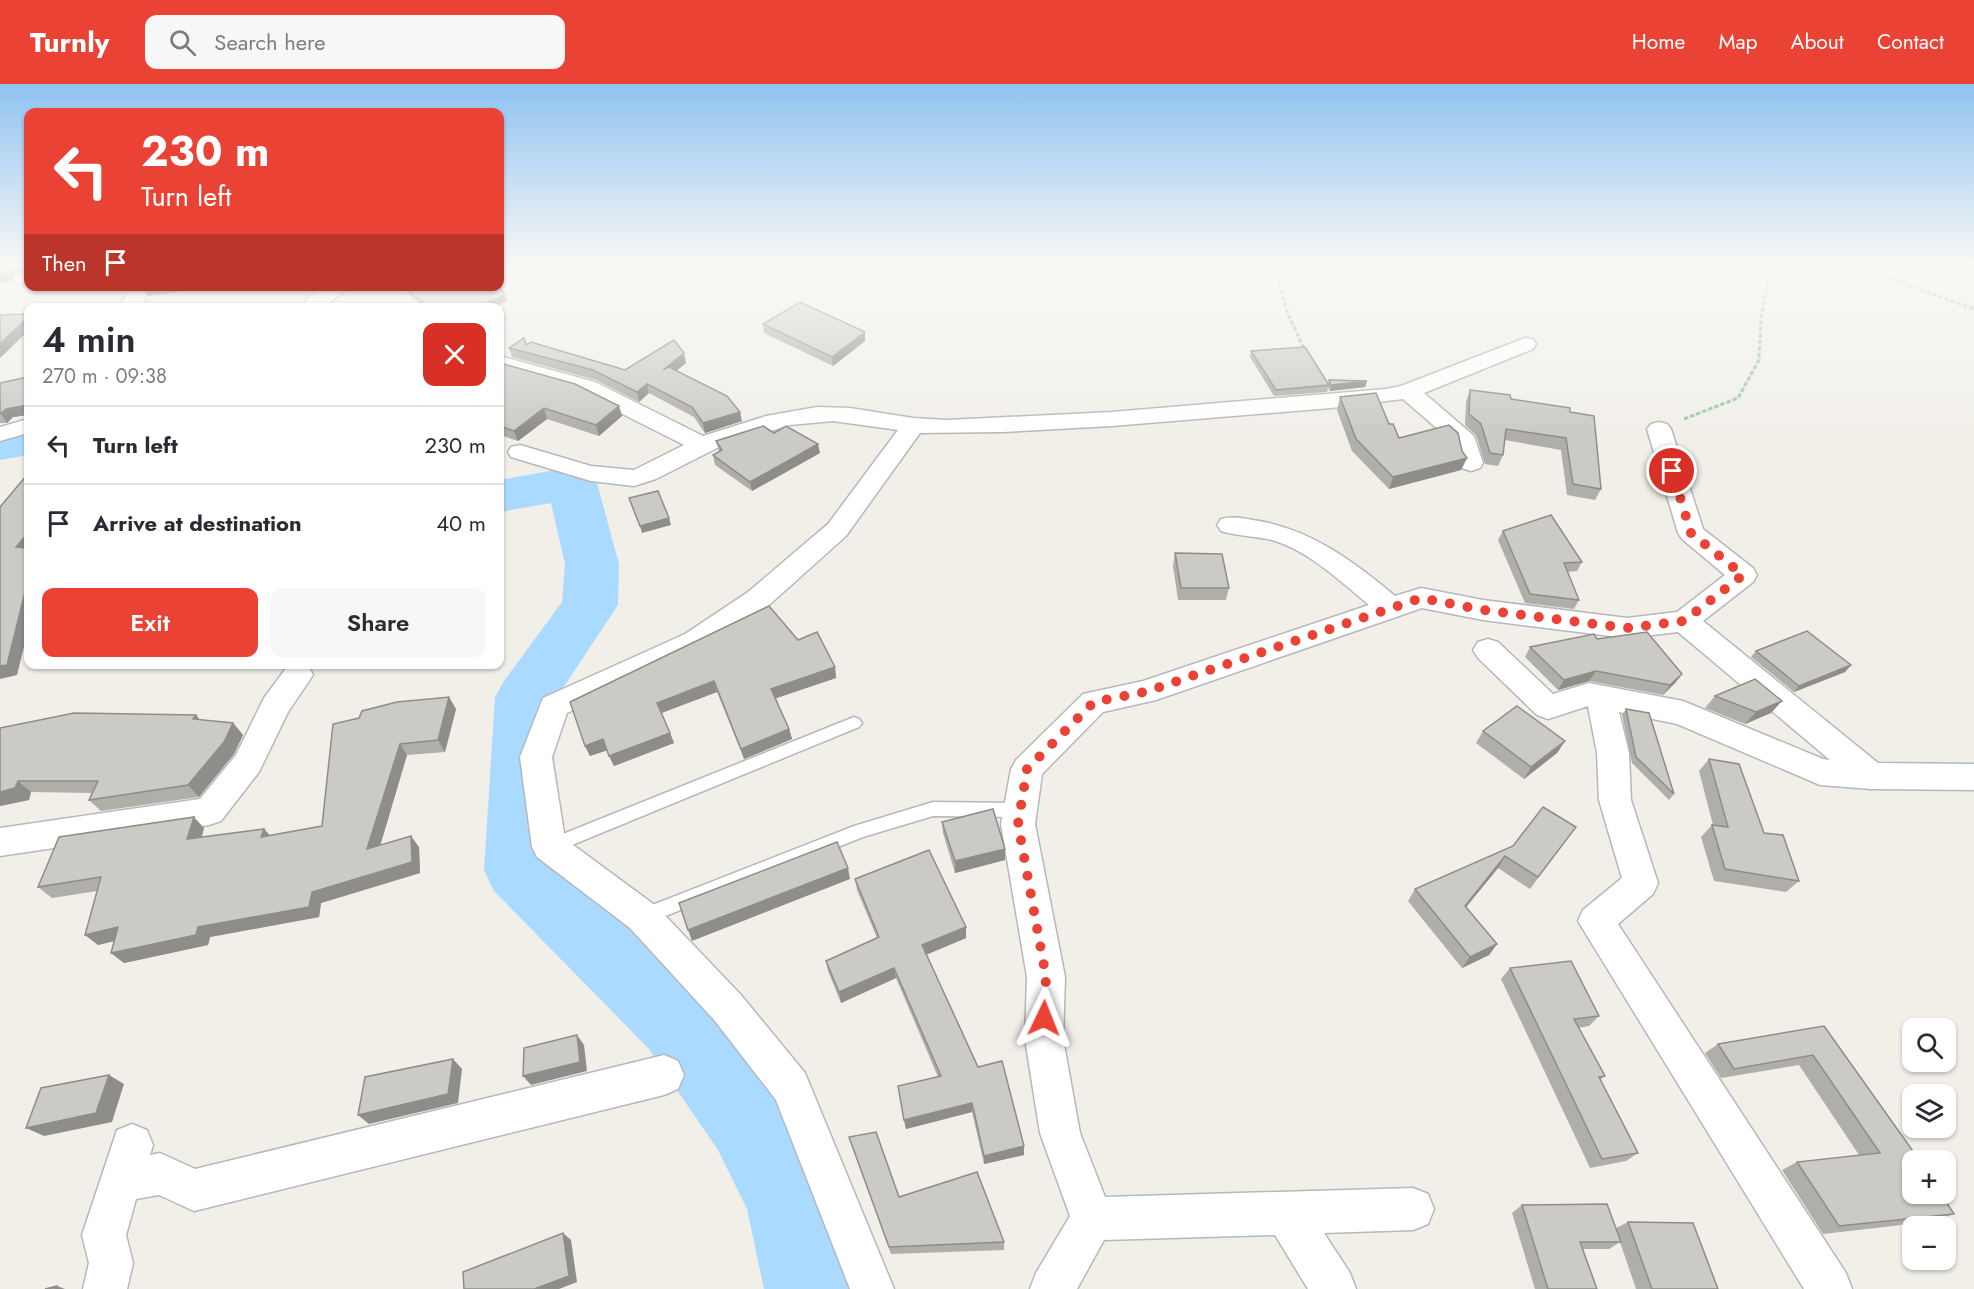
<!DOCTYPE html>
<meta charset="utf-8">
<style>
body{margin:0;font-family:Jost,sans-serif;background:#f7f7f7;color:#2b2b33;height:100vh;display:flex;flex-direction:column;font-size:22px;white-space:nowrap}
*{box-sizing:border-box;margin:0}
p{font-size:20px;color:#7c7c81}
.icon{flex:none;width:33px;height:33px;fill:none;stroke:currentColor;stroke-width:2;stroke-linecap:round;stroke-linejoin:round}
.map{position:relative;flex:1;overflow:hidden}
.side{position:absolute;left:24px;top:219px;width:480px;height:366px;display:flex;flex-direction:column;background:#fff;border-radius:12px;box-shadow:0 2px 4px #0004}
.side>*{flex:none}
.banner{position:absolute;left:24px;top:24px;width:480px;height:183px;border-radius:12px;box-shadow:0 2px 4px #0004;background:#ea4335;color:#fff;overflow:hidden}
.fabs{position:absolute;left:1902px;top:934px;display:grid;gap:12px}
.fabs a{display:grid;place-items:center;width:54px;height:54px;border-radius:12px;background:#fff;box-shadow:0 2px 4px #0004;font-size:30px}
.pin{position:absolute;display:grid;place-items:center;width:51px;height:51px;color:#fff;margin:-26px;border:3px solid #fff;border-radius:50%;box-shadow:0 2px 6px #0007}
.me{position:absolute;width:66px;margin:-33px;rotate:2deg;stroke-linejoin:round;filter:drop-shadow(0 0 4px #0008)}
.turn{display:flex;align-items:center;gap:21px;height:126px;padding:0 18px;font-size:27px}
.turn .icon{width:78px;height:78px;stroke-width:2.5}
.turn b{display:block;font-size:42px;line-height:51px}
.then{display:flex;align-items:center;height:57px;padding:0 18px;background:#0003;gap:12px;font-size:22px}
.round{display:grid;place-items:center;flex:none;width:63px;height:63px;border-radius:12px;background:#f7f7f7}
.head{display:flex;align-items:center;justify-content:space-between;height:102px;padding:0 18px}
h1{font-size:36px;font-weight:600;line-height:45px}
.action{display:flex;gap:12px;margin-top:auto;padding:12px 18px}
.action a{flex:1;height:69px;border-radius:12px;background:#ea4335;color:#fff;font-size:24px;font-weight:600;line-height:69px;text-align:center}
.action a+a{background:#f7f7f7;color:#2b2b33}
ul{padding:0;list-style:none}
li{display:flex;align-items:center;gap:18px;height:78px;padding:0 18px;border-top:2px solid #e1e1e2}
li div{flex:1}
li b{display:block;font-size:22px}
li em{font-style:normal}
header{display:flex;align-items:center;gap:36px;box-sizing:border-box;height:84px;padding:0 30px;background:#ea4335;color:#fff}
header strong{font-size:28px}
nav{display:flex;gap:33px;margin-inline-start:auto;font-size:21px}
.search{width:420px;height:54px;background:#f7f7f7;display:flex;align-items:center;gap:15px;box-sizing:border-box;padding:0 21px;border-radius:12px;color:#7c7c81;font-size:22px}
.map>svg:first-child{display:block}
.lines{fill:none;stroke-linecap:round;stroke-linejoin:round}
.river{fill:#aadaff;fill-rule:evenodd}
.service-casing{stroke:#b5b8bc;stroke-width:3}
.minor-casing{stroke:#b5b8bc;stroke-width:3}
.path{stroke:#9cc7a9;stroke-width:3;stroke-dasharray:4.5 2;stroke-linecap:butt}
.service{fill:#fff;fill-rule:evenodd}
.minor{fill:#fff;fill-rule:evenodd}
.wall{fill:#afaea9}
.shaded-wall{fill:#8f8d8a}
.building{fill:#cccac5;stroke:#8f8d8a;stroke-width:1.5}
.route{stroke:#ea4335;stroke-width:10;stroke-dasharray:0 18}
</style>
<header>
<strong>Turnly</strong>
<div class="search"><svg class="icon" aria-label="search" viewBox="0 0 24 24"><circle cx="10" cy="10" r="6"/><path d="M15 15l6 6"/></svg>Search here</div>
<nav><a>Home</a><a>Map</a><a>About</a><a>Contact</a></nav>
</header>
<div class="map">
<svg width="1974" height="1205" viewBox="0 0 1974 1205">
<rect width="100%" height="100%" fill="#f1efe8"/>
<g class="lines">
<!-- river -->
<g class="river">
<path d="M28,342V371L0,376V346Z"/>
<path d="M572,383L590,388L597,399L619,480L618,521L555,616L553,774L703,913L776,1008L818,1087L831,1117L854,1205H764L747,1125L718,1066L649,965L494,807L484,786L495,613L504,597L562,518L565,480L551,419L500,428V396Z"/>
</g>
<defs>
<g id="service">
<path d="M854,633L859,635L862,639L859,643L555,768L549,770L543,768L541,763L543,758Z"/>
<path d="M933,718L1020,719L1026,721L1028,726L1026,731L1020,733L933,732L863,753L643,841L637,839L634,833L637,827L854,742Z"/>
</g>
<g id="minor">
<path d="M28,189V201L16,199L13,195L16,191Z"/>
<path d="M130,202H150L141,224H120Z"/>
<path d="M326,202H351L322,224H300L310,212Z"/>
<path d="M1525,254L1533,255L1536,260L1533,265L1424,309L1474,352L1483,379L1480,384L1471,387L1462,384L1459,379L1455,360L1403,315L1331,324L1112,342L1002,348L920,349L846,452L768,522L705,564L567,629L552,673L565,755L656,822L741,911L805,989L894,1205H850L776,1016L715,937L630,844L537,773L532,763L520,673L543,614L685,550L748,508L828,440L898,346L833,337L790,341L719,363L656,395L634,402L591,397L511,373L508,368L511,363L520,361L591,382L634,386L684,361L579,308L500,286V272L595,298L703,352L766,332L817,323L850,324L913,334L947,336L1112,328L1386,305L1401,302Z"/>
<path d="M28,335V349L0,357V343Z"/>
<path d="M1659,338L1667,340L1671,345L1703,445L1753,484L1757,491L1753,498L1703,537L1878,679L1974,680V706L1871,705L1820,701L1677,640L1619,628L1629,669L1631,716L1658,799L1653,810L1618,840L1846,1189L1852,1205H1804L1578,837L1583,826L1622,794L1599,716L1597,669L1588,622L1548,635L1537,631L1478,574L1473,566L1478,558L1488,555L1498,558L1553,610L1589,599L1683,617L1823,675L1830,676L1678,548L1627,554L1483,536L1422,524L1156,616L1103,628L1042,690L1035,740L1065,893L1063,955L1080,1049L1105,1113L1413,1104L1428,1110L1434,1125L1428,1140L1413,1146L1324,1149L1350,1189L1356,1205H1308L1275,1151L1104,1156L1077,1205H1030L1036,1189L1070,1132L1040,1049L1025,955L1027,893L1001,740L1011,685L1016,676L1083,610L1143,597L1369,521C1341,498 1308,466 1272,456C1255,452 1237,452 1221,447L1217,441L1221,435C1232,432 1242,434 1253,436C1309,444 1353,477 1395,512L1421,504L1483,516L1627,534L1677,528L1725,491L1682,455L1678,449L1647,345L1651,340Z"/>
<path d="M300,580L309,583L313,591L288,628L259,688L221,737L209,741L0,772V744L200,715L236,671L264,614L287,583Z"/>
<path d="M664,971L678,977L684,991L678,1005L664,1011L194,1127L159,1111L136,1115L126,1151L133,1179L127,1205H83L89,1179L82,1151L117,1046L132,1040L147,1046L153,1061L150,1071L160,1069L195,1085Z"/>
</g>
</defs>
<!-- service casing -->
<use href="#service" class="service-casing"/>
<!-- minor casing -->
<use href="#minor" class="minor-casing"/>
<!-- path -->
<g class="path">
<path d="M1274,181L1286,225L1305,267"/>
<path d="M1853,181L1974,225"/>
<path d="M1684,335L1738,314L1759,276L1761,234L1771,181"/>
</g>
<!-- service -->
<use href="#service" class="service"/>
<!-- minor -->
<use href="#minor" class="minor"/>
</g>
<!-- wall -->
<g class="wall">
<path d="M407,206L507,217L492,224H425L410,212Z"/>
<path d="M763,240L865,257L833,282L764,249Z"/>
<path d="M526,261L625,286L686,279L677,286L742,337L705,349L694,333L649,309L639,318L596,296L512,273L509,264Z"/>
<path d="M1251,267L1328,300L1329,296L1367,297L1365,303L1330,307L1328,304L1327,308L1274,312L1250,273Z"/>
<path d="M500,279L619,322L622,332L599,352L547,335L518,357L500,351Z"/>
<path d="M28,293V331L13,333L7,339H0V299Z"/>
<path d="M1470,306L1570,328L1601,405L1595,416L1567,411L1561,366L1505,356L1503,371L1498,382L1485,380L1476,351L1465,341L1466,317Z"/>
<path d="M1340,313L1389,340L1399,354L1462,367L1467,374L1461,386L1389,405L1352,367L1337,326Z"/>
<path d="M716,357L820,369L752,407L715,381L713,371L719,368Z"/>
<path d="M1503,447L1582,478L1577,487L1567,488L1579,516L1574,525L1525,519L1498,456Z"/>
<path d="M1175,469L1229,504L1226,516H1178L1173,482Z"/>
<path d="M1597,555L1682,590L1675,599L1663,611L1589,597L1558,606L1525,573L1530,563Z"/>
<path d="M798,556L835,583L836,594L776,614L789,645L792,655L744,675L717,608L662,629L674,659L614,682L607,666L590,672L585,662Z"/>
<path d="M1756,567L1851,581L1845,588L1794,608L1751,573Z"/>
<path d="M1715,612L1771,629L1745,640L1705,624Z"/>
<path d="M456,625L445,668L407,671L380,761L419,763L420,789L321,819L319,833L210,853L208,861L124,879L111,869L114,857L98,861L97,807L52,814L38,803L204,744L202,753L264,745L270,752L322,742L333,640Z"/>
<path d="M1626,625L1674,710L1669,716L1632,679L1622,631Z"/>
<path d="M196,631L200,636L233,639L243,651L234,670L199,713L101,727L89,716L92,709L31,708L29,716L0,722V644Z"/>
<path d="M1483,647L1565,657L1557,669L1524,695L1476,659Z"/>
<path d="M1709,675L1799,797L1786,808L1714,797L1701,753L1712,741H1713L1699,687Z"/>
<path d="M942,738L1005,765V776L955,789L943,749Z"/>
<path d="M1576,743L1530,805L1498,784L1466,823L1497,860L1489,871L1462,884L1408,817L1415,805Z"/>
<path d="M855,795L966,854L926,871L978,983L1024,1062V1071L984,1080L972,1028L906,1045L898,1002L938,993L896,894L841,919L828,887L826,877L877,854L857,806Z"/>
<path d="M1510,884L1599,932L1589,942L1578,944L1605,992L1600,996L1638,1069L1626,1077L1590,1084L1501,895Z"/>
<path d="M1824,942L1954,1130L1936,1137L1823,1150L1782,1086L1797,1078L1859,1071L1799,981L1721,994L1705,969L1718,960Z"/>
<path d="M849,1053L899,1113L1004,1158V1166L891,1170Z"/>
<path d="M1522,1121L1616,1144L1628,1138L1718,1205H1636L1620,1158L1609,1165H1583L1597,1205H1535L1512,1129Z"/>
</g>
<!-- shaded-wall -->
<g class="shaded-wall">
<path d="M12,181H23L28,186V192L25,187L14,190L11,197L0,198V189L8,182Z"/>
<path d="M154,202H216L148,212L143,204Z"/>
<path d="M505,211L507,217L492,224H474Z"/>
<path d="M28,233V247L0,274V260Z"/>
<path d="M865,248V257L833,282L832,273Z"/>
<path d="M684,269L686,279L665,296L663,286Z"/>
<path d="M1367,297L1365,303L1330,307L1331,301Z"/>
<path d="M647,300L649,309L639,318L637,308Z"/>
<path d="M28,321V331L13,333L7,339L1,330L6,325Z"/>
<path d="M619,322L622,332L599,352L596,341Z"/>
<path d="M544,324L547,335L518,357L514,347Z"/>
<path d="M740,328L742,337L705,349L703,339Z"/>
<path d="M818,360L820,369L752,407L750,398Z"/>
<path d="M1467,374L1461,386L1389,405L1393,393Z"/>
<path d="M669,434L671,441L642,449L640,442Z"/>
<path d="M28,449V471L16,463Z"/>
<path d="M25,508L28,511V547L17,591L0,595V582Z"/>
<path d="M1851,581L1845,588L1794,608L1799,602Z"/>
<path d="M835,583L836,594L774,615L771,605Z"/>
<path d="M1596,587L1589,597L1558,606L1564,596Z"/>
<path d="M1682,590L1675,599L1663,611L1670,601Z"/>
<path d="M714,597L717,608L661,629L657,619Z"/>
<path d="M449,613L456,625L445,668L438,656Z"/>
<path d="M1782,617L1771,629L1745,640L1756,628Z"/>
<path d="M196,631L206,643L193,635Z"/>
<path d="M233,639L243,651L234,670L199,713L188,701Z"/>
<path d="M789,645L792,655L744,675L741,665Z"/>
<path d="M670,649L674,659L614,682L609,672Z"/>
<path d="M603,655L608,666L590,672L585,662Z"/>
<path d="M1565,657L1557,669L1524,695L1531,683Z"/>
<path d="M400,660L407,671L376,776L367,765Z"/>
<path d="M18,697L31,708L29,716L0,722V708Z"/>
<path d="M194,733L204,744L198,766L187,755Z"/>
<path d="M264,745L274,756L261,753Z"/>
<path d="M411,752L419,763L420,789L321,819L319,833L210,853L208,861L124,879L111,869L312,808Z"/>
<path d="M1005,765V776L955,789V777Z"/>
<path d="M1505,772L1498,784L1458,833L1465,822Z"/>
<path d="M848,784L850,795L692,857L688,846Z"/>
<path d="M118,843L131,853L98,861L85,851Z"/>
<path d="M966,843V854L923,872L922,861Z"/>
<path d="M1497,860L1489,871L1462,884L1470,873Z"/>
<path d="M894,884L896,894L841,919L839,908Z"/>
<path d="M577,951L584,961L587,987L531,1001L523,992Z"/>
<path d="M453,975L462,985L458,1019L369,1040L358,1031Z"/>
<path d="M109,991L124,1000L112,1038L44,1052L26,1044Z"/>
<path d="M972,1019V1028L906,1045L904,1036Z"/>
<path d="M1024,1062V1071L984,1080V1072Z"/>
<path d="M563,1149L571,1156L577,1198L559,1205H534Z"/>
<path d="M57,1202L65,1205H56Z"/>
</g>
<!-- building -->
<g class="building">
<path d="M0,181H12L8,182L6,189H0Z"/>
<path d="M23,181H28V186L24,187Z"/>
<path d="M415,202H499L505,211L474,224H430L407,206Z"/>
<path d="M800,218L865,248L832,273L763,240Z"/>
<path d="M28,230V233L0,260V231Z"/>
<path d="M524,254L526,261L531,258L625,286L674,256L684,269L663,286L669,283L727,312L740,328L703,339L692,323L647,300L637,308L593,286L509,264Z"/>
<path d="M1305,263L1329,301L1276,306L1251,267Z"/>
<path d="M500,279L575,300L619,322L596,341L544,324L514,347L500,342Z"/>
<path d="M28,293V321L6,325L0,330V299Z"/>
<path d="M1329,296L1367,297L1331,301Z"/>
<path d="M1470,306L1510,311L1511,315L1570,324V328L1594,332L1601,405L1573,400L1566,354L1506,345L1503,371L1490,369L1481,340L1469,330Z"/>
<path d="M1376,309L1389,340H1393L1399,354L1449,341L1458,349L1462,367L1467,374L1393,393L1356,355L1340,313Z"/>
<path d="M763,342L774,349L786,342L818,360L750,398L713,371L722,366L716,357Z"/>
<path d="M27,391H28V449L16,463L28,464V508H25L7,581L0,582V423Z"/>
<path d="M658,407L669,434L640,442L629,414Z"/>
<path d="M1551,431L1582,478L1564,479L1579,516L1530,510L1503,447Z"/>
<path d="M1175,469L1222,470L1229,504H1181Z"/>
<path d="M769,522L798,556L817,548L835,583L771,605L789,645L741,665L714,597L657,619L670,649L609,672L603,655L585,662L570,618Z"/>
<path d="M1807,547L1851,581L1799,602L1756,567Z"/>
<path d="M1647,548L1682,590L1670,601L1596,587L1564,596L1530,563L1594,550L1597,555Z"/>
<path d="M1755,595L1782,617L1756,628L1715,612Z"/>
<path d="M449,613L438,656L400,660L367,765L411,752L412,778L312,808L309,823L198,843L196,851L111,869L118,843L85,851L101,793L38,803L59,753L194,733L187,755L264,745L261,753L322,742L333,640L359,634L362,627L397,618Z"/>
<path d="M1517,622L1565,657L1531,683L1483,647Z"/>
<path d="M1626,625L1649,629L1674,710L1636,673Z"/>
<path d="M74,629L196,631L193,635L233,639L224,658L188,701L89,716L98,697H18L15,704L0,708V644Z"/>
<path d="M1709,675L1739,680L1764,749L1783,751L1799,797L1725,785L1712,741L1728,743Z"/>
<path d="M1543,723L1576,743L1538,793L1505,772L1465,822L1497,860L1470,873L1415,805L1513,762Z"/>
<path d="M993,725L1005,765L955,777L942,738Z"/>
<path d="M837,758L848,784L688,846L679,819Z"/>
<path d="M929,766L966,843L922,861L978,983L1002,977L1024,1062L984,1072L972,1019L904,1036L898,1002L941,992L894,884L839,908L826,877L879,853L855,795Z"/>
<path d="M1571,877L1599,932L1574,935L1605,992L1599,993L1638,1069L1602,1075L1510,884Z"/>
<path d="M1824,942L1920,1077H1912V1110H1941L1954,1130L1839,1142L1797,1078L1880,1069L1813,971L1734,985L1718,960Z"/>
<path d="M577,951L580,978L523,992L524,964Z"/>
<path d="M453,975L448,1010L358,1031L365,993Z"/>
<path d="M109,991L96,1029L26,1044L41,1004Z"/>
<path d="M876,1048L899,1113L977,1088L1004,1158L889,1163L849,1053Z"/>
<path d="M1607,1120L1621,1158H1580L1597,1205H1548L1522,1121Z"/>
<path d="M1628,1138L1693,1139L1718,1205H1652Z"/>
<path d="M563,1149L569,1192L534,1205H464L463,1188Z"/>
<path d="M57,1202L56,1205H45Z"/>
</g>
<!-- sky -->
<linearGradient id="sky" x2="0" y2="1"><stop stop-color="#8fc3f1"/><stop offset="0.52" stop-color="#f9f8f5"/><stop offset="1" stop-color="#f9f8f5" stop-opacity="0"/></linearGradient>
<rect width="1974" height="349" fill="url(#sky)"/>
<g class="lines">
<!-- route -->
<path class="route" d="M1044,934L1046,893L1018,740L1027,685L1094,618L1145,608L1421,514L1483,526L1627,544L1684,537L1743,491L1691,449L1672,387"/>
</g>
</svg>
<div class="fabs">
<a><svg class="icon" aria-label="search" viewBox="0 0 24 24"><circle cx="10" cy="10" r="6"/><path d="M15 15l6 6"/></svg></a>
<a><svg class="icon" aria-label="layers" viewBox="0 0 24 24"><path d="M12 4l9 5-9 5-9-5zM3 14l9 5 9-5"/></svg></a>
<a>+</a>
<a>−</a>
</div>
<div class="pin" style="left:1672px;top:387px;background:#d93025"><svg class="icon" aria-label="arrive" viewBox="0 0 24 24"><path d="M6 21V4h12l-3 4 3 4H6"/></svg></div>
<svg class="me" style="left:1044px;top:934px" viewBox="-20 -20 40 40"><path d="M0-17L14 15 0 8-14 15z" fill="#ea4335" stroke="#fff" stroke-width="4"/></svg>
<div class="banner">
<div class="turn"><svg class="icon" aria-label="left" viewBox="0 0 24 24"><path d="M17 20v-9H6M10 6l-5 5 5 5"/></svg><div><b>230 m</b>Turn left</div></div>
<div class="then">Then<svg class="icon" aria-label="arrive" viewBox="0 0 24 24"><path d="M6 21V4h12l-3 4 3 4H6"/></svg></div>
</div>
<section class="side">
<div class="head"><div><h1>4 min</h1><p>270 m · 09:38</p></div><a class="round" style="background:#d93025;color:#fff"><svg class="icon" aria-label="close" viewBox="0 0 24 24"><path d="M6 6l12 12M18 6L6 18"/></svg></a></div>
<ul>
<li><svg class="icon" aria-label="left" viewBox="0 0 24 24"><path d="M17 20v-9H6M10 6l-5 5 5 5"/></svg><div><b>Turn left</b></div><em>230 m</em></li>
<li><svg class="icon" aria-label="arrive" viewBox="0 0 24 24"><path d="M6 21V4h12l-3 4 3 4H6"/></svg><div><b>Arrive at destination</b></div><em>40 m</em></li>
</ul>
<div class="action"><a>Exit</a><a>Share</a></div>
</section>
</div>
